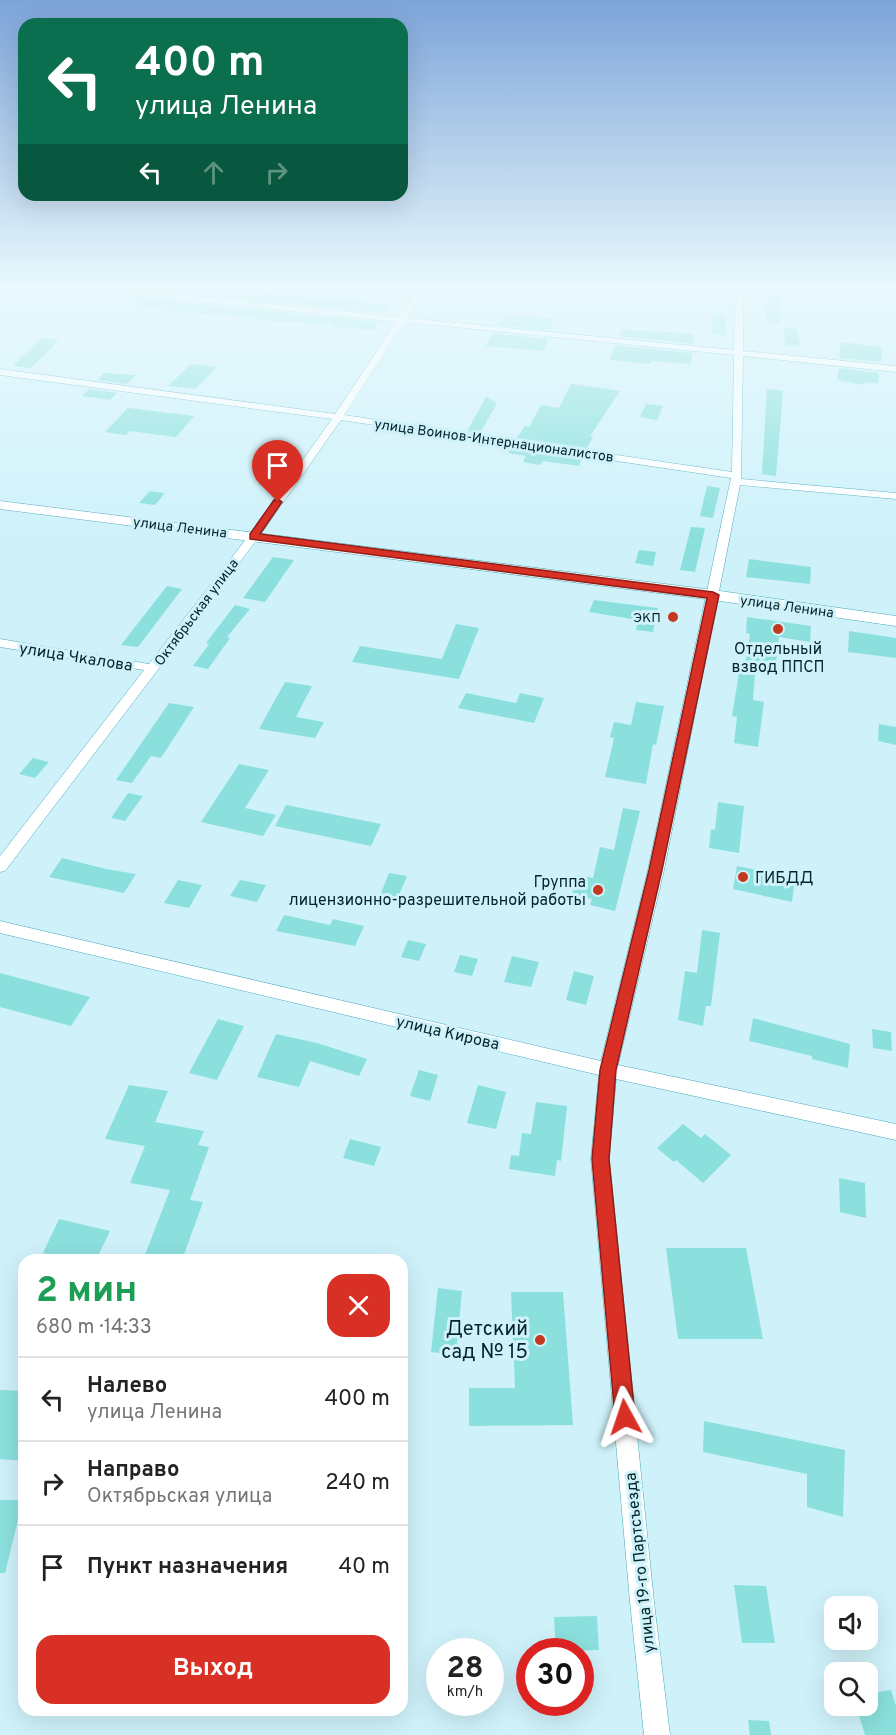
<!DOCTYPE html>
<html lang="ru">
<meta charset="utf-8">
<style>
body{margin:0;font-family:Overpass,sans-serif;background:#f6f6f6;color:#222;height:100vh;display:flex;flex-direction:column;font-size:22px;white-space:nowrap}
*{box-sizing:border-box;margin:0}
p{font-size:20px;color:#767676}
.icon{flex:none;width:33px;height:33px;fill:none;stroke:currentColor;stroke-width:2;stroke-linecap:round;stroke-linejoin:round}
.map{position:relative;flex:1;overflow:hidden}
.side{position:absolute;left:18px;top:1254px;width:390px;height:462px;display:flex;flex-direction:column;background:#fff;border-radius:18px;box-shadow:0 6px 24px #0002}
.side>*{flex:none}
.banner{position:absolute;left:18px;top:18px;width:390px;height:183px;border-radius:18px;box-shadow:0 6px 24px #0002;background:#0b6e4f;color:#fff;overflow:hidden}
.controls{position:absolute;left:824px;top:1596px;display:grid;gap:12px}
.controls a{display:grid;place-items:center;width:54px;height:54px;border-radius:12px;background:#fff;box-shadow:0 6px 24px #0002;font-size:30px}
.speed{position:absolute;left:426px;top:1638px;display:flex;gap:12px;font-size:30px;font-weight:700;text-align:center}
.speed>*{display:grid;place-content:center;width:78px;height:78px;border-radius:50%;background:#fff;box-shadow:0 6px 24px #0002;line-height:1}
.speed small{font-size:15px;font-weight:400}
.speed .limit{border:9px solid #d22;background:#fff;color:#111}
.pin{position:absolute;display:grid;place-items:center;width:51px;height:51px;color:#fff;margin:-62px -26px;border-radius:50% 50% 50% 0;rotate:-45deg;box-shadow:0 0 6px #0007}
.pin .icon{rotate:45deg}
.me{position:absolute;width:66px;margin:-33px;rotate:355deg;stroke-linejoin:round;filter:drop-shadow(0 0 4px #0008)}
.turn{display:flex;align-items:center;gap:21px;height:126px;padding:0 18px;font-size:27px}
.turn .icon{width:78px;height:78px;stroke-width:2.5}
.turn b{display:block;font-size:42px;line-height:51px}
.lanes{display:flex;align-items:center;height:57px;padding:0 18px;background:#0003;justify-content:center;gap:30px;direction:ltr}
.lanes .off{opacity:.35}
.round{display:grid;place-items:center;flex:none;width:63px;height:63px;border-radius:18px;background:#f6f6f6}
.overview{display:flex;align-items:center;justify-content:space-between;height:102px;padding:0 18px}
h1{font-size:36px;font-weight:700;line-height:45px;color:#1e9e55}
.primary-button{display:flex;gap:12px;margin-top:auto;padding:12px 18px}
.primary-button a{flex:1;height:69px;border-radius:18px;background:#d93025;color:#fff;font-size:24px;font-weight:700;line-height:69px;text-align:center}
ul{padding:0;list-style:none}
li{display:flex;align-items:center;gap:18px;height:84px;padding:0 18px;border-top:2px solid #e0e0e0}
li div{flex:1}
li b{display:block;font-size:22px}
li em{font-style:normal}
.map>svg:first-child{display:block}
.building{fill:#8be0dd}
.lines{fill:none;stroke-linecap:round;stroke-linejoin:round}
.minor-casing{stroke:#47a8bb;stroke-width:1}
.secondary-casing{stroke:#47a8bb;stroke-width:1}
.minor{fill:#fff;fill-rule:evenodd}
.secondary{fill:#fff;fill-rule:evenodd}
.route{fill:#d93025;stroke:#8d1f18;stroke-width:1.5}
.poi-dot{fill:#c3381f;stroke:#cff2fa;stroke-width:2}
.labels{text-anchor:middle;stroke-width:6;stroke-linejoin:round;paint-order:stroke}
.far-street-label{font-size:14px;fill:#04242a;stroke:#cff2fa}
.far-poi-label{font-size:14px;fill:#04242a;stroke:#cff2fa;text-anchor:end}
.poi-label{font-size:16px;fill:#04242a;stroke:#cff2fa}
.street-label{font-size:16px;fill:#04242a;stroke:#cff2fa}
.near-poi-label{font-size:20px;fill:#04242a;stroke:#cff2fa;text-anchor:end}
</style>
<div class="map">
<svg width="896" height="1735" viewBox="0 0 896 1735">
<rect width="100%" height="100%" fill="#cff2fa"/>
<!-- building -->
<g class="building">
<path d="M147,290H248L390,305L384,313Z"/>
<path d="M765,290H778L781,324L766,322Z"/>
<path d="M140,298L378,322L373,330L329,326L331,324L327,321L325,324L253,320L255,318L150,309L151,307L140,306Z"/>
<path d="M711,313L725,314L726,335L712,334Z"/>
<path d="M505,314L526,316L554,318L550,330L498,325Z"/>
<path d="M783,328L797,329L800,346L786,345Z"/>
<path d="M622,329L694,334L693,344L619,336Z"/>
<path d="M493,333L548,339L544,351L485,346Z"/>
<path d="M41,338L59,340L31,368L13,366Z"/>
<path d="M841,342L882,347L881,362L839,358Z"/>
<path d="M615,345L692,353L691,364L652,361L650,364L610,360Z"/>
<path d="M191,364L217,367L195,389L168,386Z"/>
<path d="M839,368L879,373L878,383L865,382V385L837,380Z"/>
<path d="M104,373L136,375L127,384L98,380Z"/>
<path d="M571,384L620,391L590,436L593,437L587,448L517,438L525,426L529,427L541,405L559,408Z"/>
<path d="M89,389L117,393L110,400L82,396Z"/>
<path d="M767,389L783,391L776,476L762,474Z"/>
<path d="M486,397L497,403L480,433L467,431Z"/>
<path d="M646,404L663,406L657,420L640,417Z"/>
<path d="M128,408L194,416L176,437L129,431L126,435L105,432Z"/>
<path d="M511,448L582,458L579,466L543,461L540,465L523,462L526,456L508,453Z"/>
<path d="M707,486L720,488L713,518L700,516Z"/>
<path d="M150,491L165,493L155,505L139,503Z"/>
<path d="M691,527L705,528L695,572L680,570Z"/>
<path d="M639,550L656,552L653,566L635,563Z"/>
<path d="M273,557L294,560L265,602L243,598Z"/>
<path d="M749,559L811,567L810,584L746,577Z"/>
<path d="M167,586L182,589L138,647L121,645Z"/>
<path d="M594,600L658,608L653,632L636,630L638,620L589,612Z"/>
<path d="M235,605L250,609L227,637L230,638L208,669L193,666L209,644L206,643Z"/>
<path d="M747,617L811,626L810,642L779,637L775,671L745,666L750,634L746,633Z"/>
<path d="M456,624L479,628L459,679L352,662L360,646L442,659Z"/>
<path d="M849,631L896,638V658L848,652Z"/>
<path d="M739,673L755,675L753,700L764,702L758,747L734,743L737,717L732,716Z"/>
<path d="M285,682L312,686L296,717L324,722L315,738L259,729Z"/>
<path d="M466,693L516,703L520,693L544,698L534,723L458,708Z"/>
<path d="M636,702L664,706L656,745L653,744L646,784L605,777L614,738L610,737L614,722L631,725Z"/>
<path d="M169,703L194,707L161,758L151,756L132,783L116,780Z"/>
<path d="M879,724L896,727V745L878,741Z"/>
<path d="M33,758L49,762L35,778L19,774Z"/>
<path d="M239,764L269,770L245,808L276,815L263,836L201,822Z"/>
<path d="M128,793L143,796L125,821L111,818Z"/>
<path d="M718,802L744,806L739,853L709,848L711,829L715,830Z"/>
<path d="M286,805L381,824L371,846L275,826Z"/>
<path d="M623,808L640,811L615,911L590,905L592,899L572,894L578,875L593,878L600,847L614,850Z"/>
<path d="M62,858L106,869L136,874L124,893L49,877Z"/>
<path d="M737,866L795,878L792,902L733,889Z"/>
<path d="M389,873L407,876L396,902L379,898Z"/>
<path d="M178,880L202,885L189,908L164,903Z"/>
<path d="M240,880L266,885L257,902L230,896Z"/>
<path d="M284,915L330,925L333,919L364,926L355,946L276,931Z"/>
<path d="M702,930L720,933L711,1006H706L703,1026L678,1020L685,971L697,973Z"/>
<path d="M408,940L426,944L419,961L401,957Z"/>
<path d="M460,955L478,959L472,976L454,972Z"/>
<path d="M512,956L539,962L531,987L504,982Z"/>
<path d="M574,971L594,976L586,1005L566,1000Z"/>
<path d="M0,973L90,997L71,1026L0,1007Z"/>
<path d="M753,1018L850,1044L848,1068L812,1059V1056L749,1041Z"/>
<path d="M218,1019L244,1026L217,1080L189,1073Z"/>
<path d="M872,1029L891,1032L892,1051L873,1048Z"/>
<path d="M276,1034L317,1043L367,1059L359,1076L310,1061L299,1087L257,1077Z"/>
<path d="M419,1070L438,1075L430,1101L410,1096Z"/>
<path d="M129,1085L168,1091L155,1122L204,1131L198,1145L209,1147L190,1200L203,1202L182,1260H143L170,1190L130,1183L145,1146L105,1139Z"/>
<path d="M478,1085L506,1092L496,1129L467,1123Z"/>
<path d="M536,1102L567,1106L561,1161L557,1160L555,1176L509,1169L511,1155L519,1156L522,1133L531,1134Z"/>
<path d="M683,1124L701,1138L705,1134L731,1155L703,1183L676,1160L674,1162L657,1148Z"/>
<path d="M350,1139L381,1147L374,1166L343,1158Z"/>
<path d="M839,1178L865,1183L866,1218L840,1212Z"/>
<path d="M59,1219L110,1231L96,1260H72L43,1253Z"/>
<path d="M666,1248H746L763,1339H678Z"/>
<path d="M438,1288L462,1291L456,1355L431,1352Z"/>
<path d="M511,1292H563L573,1425L469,1426V1388H515Z"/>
<path d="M0,1390L24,1391V1461L0,1459Z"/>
<path d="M704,1421L845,1450L843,1517L807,1507V1474L703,1452Z"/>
<path d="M0,1500H23L5,1573H0Z"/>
<path d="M734,1585L766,1586L775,1643H742Z"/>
<path d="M597,1616L599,1650L556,1651L554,1617Z"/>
<path d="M891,1690L896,1706V1735H865L856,1706H867V1694Z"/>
<path d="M748,1720L769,1721L771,1735H750Z"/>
</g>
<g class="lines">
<defs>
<path id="minor" d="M102,290H127L399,317L417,290H425L407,318L734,350L735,290H743V351L896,366V372L743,356L741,479L896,493V499L740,485L664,870L618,1065L896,1124V1140L616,1079L609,1159L654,1602L670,1735H644L630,1602L591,1159L599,1075L0,933V921L601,1061L648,870L731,478L341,420L258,538L5,871L0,872V856L144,670L0,647V639L149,664L250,534L332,419L0,375V369L335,414L396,322L106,292ZM404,322L734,355L732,472L344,415Z"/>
<path id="secondary" d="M0,501L713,590L896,616V626L713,600L0,509Z"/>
</defs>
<!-- minor casing -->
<use href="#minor" class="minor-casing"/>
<!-- secondary casing -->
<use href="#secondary" class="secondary-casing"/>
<!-- minor -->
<use href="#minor" class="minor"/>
<!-- secondary -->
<use href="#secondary" class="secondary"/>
</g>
<!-- sky -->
<linearGradient id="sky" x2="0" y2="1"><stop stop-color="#7da4d9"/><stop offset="0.54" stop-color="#e9f9fd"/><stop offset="1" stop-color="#e9f9fd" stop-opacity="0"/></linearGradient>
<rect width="896" height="533" fill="url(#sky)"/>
<!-- route -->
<path class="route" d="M278,499L282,502L260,534L713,592L719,595L662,870L616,1070L609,1159L635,1417L632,1424L625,1427L618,1424L615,1417L592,1159L600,1070L649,870L707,598L250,539V534L274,500Z"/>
<!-- markers -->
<g class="poi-dot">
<circle cx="673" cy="617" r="6"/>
<circle cx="778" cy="629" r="6"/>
<circle cx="743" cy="877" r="6"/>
<circle cx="598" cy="890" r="6"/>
<circle cx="540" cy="1340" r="6"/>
</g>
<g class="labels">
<!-- far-street labels -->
<g class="far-street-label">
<text transform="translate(494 440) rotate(8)" y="5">улица Воинов-Интернационалистов</text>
<text transform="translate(180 527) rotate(7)" y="5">улица Ленина</text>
<text transform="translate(787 606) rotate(8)" y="5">улица Ленина</text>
<text transform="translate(196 612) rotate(-53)" y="5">Октябрьская улица</text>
</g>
<!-- far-poi labels -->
<g class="far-poi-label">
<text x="661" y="622">ЭКП</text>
</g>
<!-- poi labels -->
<g class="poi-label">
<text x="778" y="654">Отдельный<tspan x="778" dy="18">взвод ППСП</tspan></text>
<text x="755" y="883" text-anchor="start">ГИБДД</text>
<text x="586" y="887" text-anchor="end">Группа<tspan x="586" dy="18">лицензионно-разрешительной работы</tspan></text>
</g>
<!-- street labels -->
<g class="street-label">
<text transform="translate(76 656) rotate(9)" y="6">улица Чкалова</text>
<text transform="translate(448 1032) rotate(13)" y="6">улица Кирова</text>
<text transform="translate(639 1563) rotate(-96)" y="6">улица 19-го Партсъезда</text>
</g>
<!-- near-poi labels -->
<g class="near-poi-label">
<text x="528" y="1335">Детский<tspan x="528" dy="23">сад № 15</tspan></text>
</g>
</g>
</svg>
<div class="controls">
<a><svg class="icon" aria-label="sound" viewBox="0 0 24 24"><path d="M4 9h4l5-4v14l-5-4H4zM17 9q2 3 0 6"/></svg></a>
<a><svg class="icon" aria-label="search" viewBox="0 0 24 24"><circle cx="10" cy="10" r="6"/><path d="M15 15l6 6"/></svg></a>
</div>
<div class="speed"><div>28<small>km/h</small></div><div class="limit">30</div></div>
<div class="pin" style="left:278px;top:502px;background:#d93025"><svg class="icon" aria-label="arrive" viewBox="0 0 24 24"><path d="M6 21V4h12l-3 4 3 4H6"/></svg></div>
<svg class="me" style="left:625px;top:1417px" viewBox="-20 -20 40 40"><path d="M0-17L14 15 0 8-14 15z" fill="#d93025" stroke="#fff" stroke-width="4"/></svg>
<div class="banner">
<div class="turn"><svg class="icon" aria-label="left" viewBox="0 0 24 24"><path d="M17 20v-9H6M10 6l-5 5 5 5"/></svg><div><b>400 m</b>улица Ленина</div></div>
<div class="lanes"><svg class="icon" aria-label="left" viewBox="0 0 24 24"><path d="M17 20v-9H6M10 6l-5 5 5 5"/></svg><svg class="icon off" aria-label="ahead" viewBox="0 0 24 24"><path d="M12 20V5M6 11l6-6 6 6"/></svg><svg class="icon off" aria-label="right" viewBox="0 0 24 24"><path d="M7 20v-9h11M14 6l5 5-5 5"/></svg></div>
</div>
<section class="side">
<div class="overview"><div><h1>2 мин</h1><p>680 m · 14:33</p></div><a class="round" style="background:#d93025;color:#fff"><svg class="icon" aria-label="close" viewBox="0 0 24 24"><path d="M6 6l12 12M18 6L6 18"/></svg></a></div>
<ul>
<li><svg class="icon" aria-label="left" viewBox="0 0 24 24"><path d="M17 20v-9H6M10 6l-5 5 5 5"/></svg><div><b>Налево</b><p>улица Ленина</p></div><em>400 m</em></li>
<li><svg class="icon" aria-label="right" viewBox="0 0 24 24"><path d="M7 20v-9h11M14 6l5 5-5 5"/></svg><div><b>Направо</b><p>Октябрьская улица</p></div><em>240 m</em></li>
<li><svg class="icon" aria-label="arrive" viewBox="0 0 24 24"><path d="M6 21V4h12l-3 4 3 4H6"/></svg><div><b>Пункт назначения</b></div><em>40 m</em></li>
</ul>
<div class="primary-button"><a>Выход</a></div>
</section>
</div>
